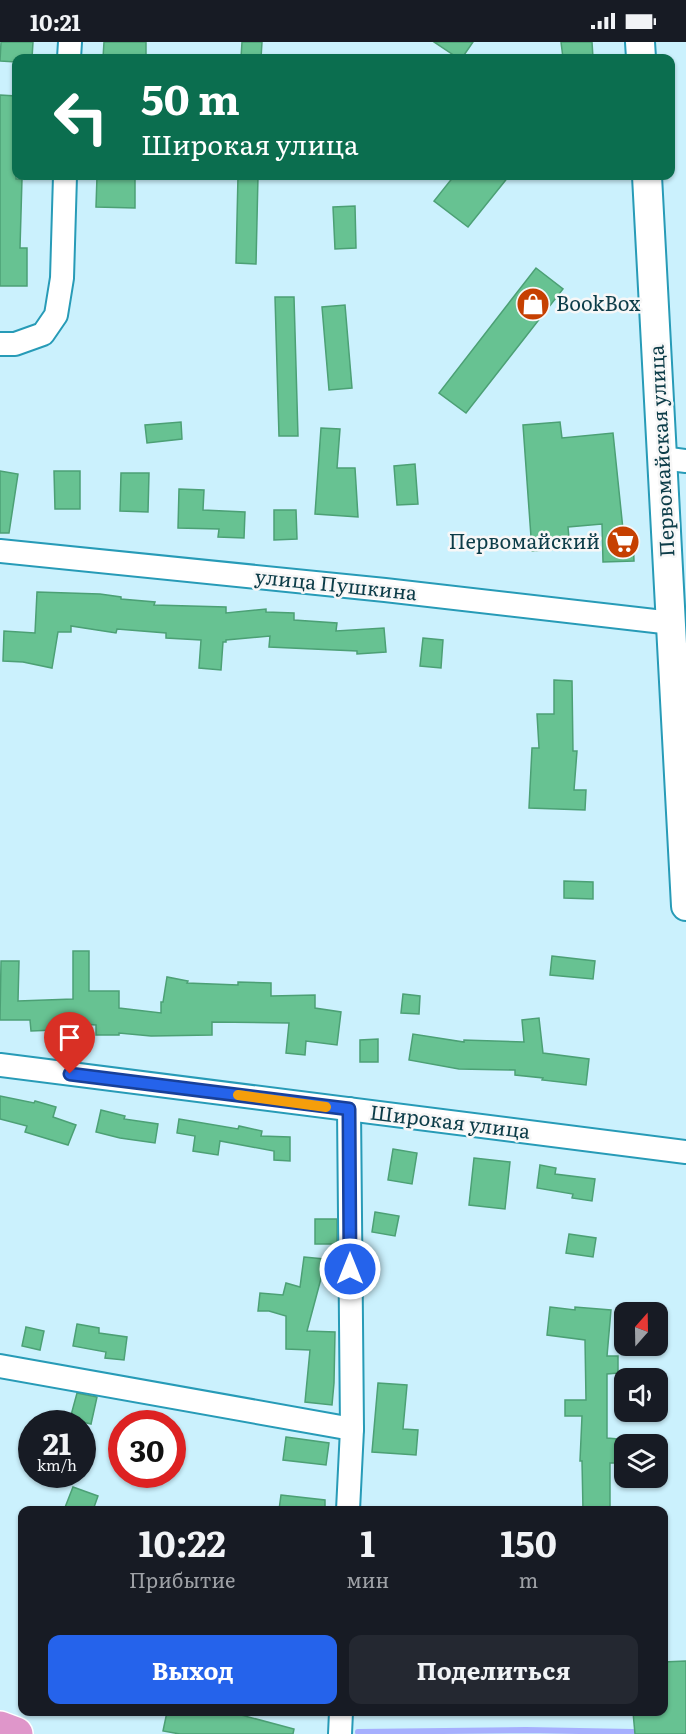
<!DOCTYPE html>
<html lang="ru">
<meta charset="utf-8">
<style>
body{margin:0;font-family:Literata,serif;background:#242831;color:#f1f3f6;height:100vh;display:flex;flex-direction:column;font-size:22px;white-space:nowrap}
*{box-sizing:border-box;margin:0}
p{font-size:20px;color:#9ea1a6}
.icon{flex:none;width:33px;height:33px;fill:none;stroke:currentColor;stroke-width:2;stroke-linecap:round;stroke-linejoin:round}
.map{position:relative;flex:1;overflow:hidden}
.drawer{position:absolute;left:18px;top:1464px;width:650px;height:210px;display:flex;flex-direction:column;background:#171b24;border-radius:12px;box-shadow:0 2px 4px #0004}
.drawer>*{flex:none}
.guide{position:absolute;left:12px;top:12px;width:663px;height:126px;border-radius:12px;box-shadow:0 2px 4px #0004;background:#0b6e4f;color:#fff;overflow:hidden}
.needle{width:39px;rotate:20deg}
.controls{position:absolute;left:614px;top:1260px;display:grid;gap:12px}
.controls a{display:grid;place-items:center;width:54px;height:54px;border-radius:12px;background:#171b24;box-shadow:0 2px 4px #0004;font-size:30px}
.speed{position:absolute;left:18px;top:1368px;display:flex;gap:12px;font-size:30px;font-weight:700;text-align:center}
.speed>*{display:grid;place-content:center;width:78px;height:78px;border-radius:50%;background:#171b24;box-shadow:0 2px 4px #0004;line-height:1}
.speed small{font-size:15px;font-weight:400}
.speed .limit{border:9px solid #d22;background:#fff;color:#111}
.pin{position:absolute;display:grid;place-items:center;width:51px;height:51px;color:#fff;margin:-62px -26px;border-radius:50% 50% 50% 0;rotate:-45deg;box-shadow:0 0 6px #0007}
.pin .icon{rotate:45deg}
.me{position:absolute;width:66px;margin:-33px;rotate:0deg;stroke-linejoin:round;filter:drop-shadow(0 0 4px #0008)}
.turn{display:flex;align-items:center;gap:21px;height:126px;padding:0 30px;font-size:27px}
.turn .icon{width:78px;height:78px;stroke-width:2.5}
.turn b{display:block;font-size:42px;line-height:51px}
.eta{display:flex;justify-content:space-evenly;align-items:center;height:102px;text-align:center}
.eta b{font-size:36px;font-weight:700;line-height:42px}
.button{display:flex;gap:12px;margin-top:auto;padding:12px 30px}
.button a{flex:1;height:69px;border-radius:12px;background:#2563eb;color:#fff;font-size:24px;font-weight:700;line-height:69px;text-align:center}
.button a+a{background:#242831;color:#f1f3f6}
.status{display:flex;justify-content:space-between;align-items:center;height:42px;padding:0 30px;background:#171b24;direction:ltr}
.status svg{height:16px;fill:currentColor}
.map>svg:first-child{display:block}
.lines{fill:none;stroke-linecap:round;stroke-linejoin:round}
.stream{stroke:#a6affe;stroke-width:6}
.building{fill:#67c292;stroke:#4ca075;stroke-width:1.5}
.minor-casing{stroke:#279bb7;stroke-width:26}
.tertiary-casing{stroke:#279bb7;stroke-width:32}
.trunk-casing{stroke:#fff;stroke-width:36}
.minor{stroke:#fff;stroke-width:22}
.tertiary{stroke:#fff;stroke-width:28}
.trunk{stroke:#df96ca;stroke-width:33}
.route-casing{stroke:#184099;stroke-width:15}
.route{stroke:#2563eb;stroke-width:10}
.slow{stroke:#f59e0b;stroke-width:10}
.labels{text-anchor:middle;stroke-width:5;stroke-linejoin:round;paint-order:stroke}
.poi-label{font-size:20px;fill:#0c3c48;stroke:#f7f7f7;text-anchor:start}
.street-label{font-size:20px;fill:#0c3c48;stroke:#f7f7f7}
</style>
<div class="status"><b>10:21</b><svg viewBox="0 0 49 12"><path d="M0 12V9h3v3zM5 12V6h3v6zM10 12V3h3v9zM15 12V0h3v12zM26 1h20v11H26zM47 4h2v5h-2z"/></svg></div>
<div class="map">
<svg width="686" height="1692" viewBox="0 0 686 1692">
<rect width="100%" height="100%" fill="#cbf1fd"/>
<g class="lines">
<!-- stream -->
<path class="stream" d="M358,1690L526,1688L633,1690"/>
</g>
<!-- building -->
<g class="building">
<path d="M1,0H33L32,16H16V20L0,19Z"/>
<path d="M104,0H146V16H103Z"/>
<path d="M242,0H262L261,16H241Z"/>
<path d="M434,0H473L462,16H458Z"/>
<path d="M561,0H592L593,16H563Z"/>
<path d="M0,53L16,54V137H22L20,206H27V244H0Z"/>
<path d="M97,134H135V166L96,165Z"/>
<path d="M238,134H258L256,222L236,221Z"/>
<path d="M454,134H509L468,185L434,159Z"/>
<path d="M355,164L356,206L335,207L333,165Z"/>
<path d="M536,226L563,247L466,371L439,351Z"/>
<path d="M275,255H294L298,394H279Z"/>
<path d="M345,263L352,346L329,348L322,265Z"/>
<path d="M181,380L182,397L147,401L145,383Z"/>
<path d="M560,380L562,396L613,391L624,497H633L634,519L603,520L602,482L568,485L570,506L532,509L523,383Z"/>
<path d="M321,386L340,387L337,426H355L358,475L315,472Z"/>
<path d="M415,422L418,462L397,463L394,424Z"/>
<path d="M0,429L18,432L9,491H0Z"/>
<path d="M54,429H80V467H55Z"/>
<path d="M121,431H149L148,470L120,469Z"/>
<path d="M179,447L204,448L203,468L245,470L244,496L218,495L219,487L178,486Z"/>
<path d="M274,468H296L297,497L274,498Z"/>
<path d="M37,550L100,552L121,555V557L155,560L154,563L226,565V571L266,567V570L294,571V578L337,581L336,589L384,586L386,610L357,612V609L269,605L270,594L226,598V600H223L221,628L199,626L201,598L166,596V591L117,587L116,591L71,584V590H58L52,626L23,620L3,619L4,589L35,591Z"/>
<path d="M423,596L443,598L441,626L420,624Z"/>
<path d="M554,638L572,639L573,709H577L574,748H586L585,768L529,766L532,706H539L537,672H554Z"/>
<path d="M564,839L593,840V857L564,856Z"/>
<path d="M73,909H89V949H119V966L161,971V960H163L167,935L188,939L187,941L238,943V940L271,941V954L315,953V966L341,970L337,1003L306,999L305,1013L286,1011L289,981L212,980V993L151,994L119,991V993H96V983L54,980L55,988L31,989L30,978H0L1,919H19L18,959L73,957Z"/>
<path d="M552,914L595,919L593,937L550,933Z"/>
<path d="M403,952L420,954L419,972L401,971Z"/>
<path d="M539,976L543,1011L589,1017L586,1043L542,1038L543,1036L515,1033V1028L459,1027L409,1018L413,992L464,1000V998L524,1000L522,978Z"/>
<path d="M378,997V1020H360V998Z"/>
<path d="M0,1054L34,1061L35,1059L56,1065L53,1075L76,1083L68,1103L25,1090L27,1084L0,1077Z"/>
<path d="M101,1068L125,1074L124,1077L158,1082L155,1101L120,1096L96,1090Z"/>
<path d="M179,1077L238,1087L239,1084L262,1089L261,1094L290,1095V1119L274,1118V1109L220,1099L218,1113L193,1109L195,1094L177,1091Z"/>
<path d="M393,1107L417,1111L412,1142L388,1138Z"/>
<path d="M474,1116L510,1120L505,1167L469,1163Z"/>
<path d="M540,1123L556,1126L555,1132L595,1137L592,1159L572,1156L573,1152L537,1146Z"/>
<path d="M375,1170L399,1174L395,1194L372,1190Z"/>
<rect x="315" y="1177" width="22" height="25"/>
<path d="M569,1192L596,1196L593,1215L566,1211Z"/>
<path d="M304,1215L324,1217L323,1229L307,1289L335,1290L334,1341L332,1363L305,1360L310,1308L286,1307V1274L269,1269H258L260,1251L283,1253L286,1241L300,1245Z"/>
<path d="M550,1265L575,1268V1265L611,1268L607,1314H618V1331L607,1332V1396L618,1397L616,1421H610V1468H583L582,1419H580L582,1374H565V1358H586L585,1298L547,1293Z"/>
<path d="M77,1282L99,1286V1291L127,1295L124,1318L105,1316L106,1310L73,1304Z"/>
<path d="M26,1285L44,1289L40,1308L22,1304Z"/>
<path d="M378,1341L407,1343L403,1387L418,1388L416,1413L372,1410Z"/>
<path d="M77,1351L97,1355L91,1382L70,1377Z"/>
<path d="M286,1395L329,1401L326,1423L283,1418Z"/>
<path d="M73,1445L98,1454L93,1468H64Z"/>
<path d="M281,1453L325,1458V1468H279Z"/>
<path d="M686,1619V1692H635L633,1670H663V1620Z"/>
<path d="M167,1670H230L294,1687L293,1692H180L163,1689Z"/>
</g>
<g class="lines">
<defs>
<g id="minor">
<path d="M69,16L70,0"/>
<path d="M0,302H15L43,292L56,273L62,236L65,134"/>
<path d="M662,416L686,419"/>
<path d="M0,509L385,548L672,581"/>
<path d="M0,1023L686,1110"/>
<path d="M0,1324L352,1387"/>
<path d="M348,1468L352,1387L349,1067"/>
<path d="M340,1692L341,1670"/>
</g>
<g id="tertiary">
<path d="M640,0L641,16"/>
<path d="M647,134L686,864"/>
</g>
<path id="trunk" d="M0,1686L16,1692"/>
</defs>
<!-- minor casing -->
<use href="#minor" class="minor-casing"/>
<!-- tertiary casing -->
<use href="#tertiary" class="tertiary-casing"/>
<!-- trunk casing -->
<use href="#trunk" class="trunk-casing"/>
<!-- minor -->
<use href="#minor" class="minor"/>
<!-- tertiary -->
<use href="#tertiary" class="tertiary"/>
<!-- trunk -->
<use href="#trunk" class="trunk"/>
</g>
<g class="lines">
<defs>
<path id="route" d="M70,1032L349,1067L350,1227"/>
</defs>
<!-- route casing -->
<use href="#route" class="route-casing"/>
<!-- route -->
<use href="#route" class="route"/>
<!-- slow -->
<path class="slow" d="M238,1053L326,1065"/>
</g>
<!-- icons -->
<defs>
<symbol id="shop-disc" viewBox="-11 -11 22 22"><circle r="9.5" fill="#c64001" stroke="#f7f7f7"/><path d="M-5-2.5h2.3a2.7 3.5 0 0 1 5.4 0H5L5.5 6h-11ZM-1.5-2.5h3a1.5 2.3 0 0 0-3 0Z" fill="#fff"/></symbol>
<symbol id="supermarket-disc" viewBox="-11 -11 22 22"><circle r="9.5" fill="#c64001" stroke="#f7f7f7"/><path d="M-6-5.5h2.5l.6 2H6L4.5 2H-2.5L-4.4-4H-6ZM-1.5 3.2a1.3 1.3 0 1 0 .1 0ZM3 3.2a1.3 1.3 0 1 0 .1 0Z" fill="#fff"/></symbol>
</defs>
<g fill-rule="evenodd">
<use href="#shop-disc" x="514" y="243" width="38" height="38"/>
<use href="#supermarket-disc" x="604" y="481" width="38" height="38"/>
</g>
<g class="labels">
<!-- poi labels -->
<g class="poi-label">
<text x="556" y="269">BookBox</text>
<text x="600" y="507" text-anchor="end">Первомайский</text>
</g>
<!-- street labels -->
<g class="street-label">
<text transform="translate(662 409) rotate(-93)" y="7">Первомайская улица</text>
<text transform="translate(336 543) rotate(6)" y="7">улица Пушкина</text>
<text transform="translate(450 1080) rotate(7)" y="7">Широкая улица</text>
</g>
</g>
</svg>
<div class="controls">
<a><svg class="needle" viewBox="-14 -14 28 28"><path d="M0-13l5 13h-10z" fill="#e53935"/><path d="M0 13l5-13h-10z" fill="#9ea1a6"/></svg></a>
<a><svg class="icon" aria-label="sound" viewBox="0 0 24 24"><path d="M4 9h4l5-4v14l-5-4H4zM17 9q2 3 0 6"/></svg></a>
<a><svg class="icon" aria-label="layers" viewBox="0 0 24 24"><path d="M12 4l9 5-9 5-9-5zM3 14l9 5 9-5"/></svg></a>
</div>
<div class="speed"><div>21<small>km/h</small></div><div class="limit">30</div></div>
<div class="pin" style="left:70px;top:1032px;background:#d93025"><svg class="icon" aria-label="arrive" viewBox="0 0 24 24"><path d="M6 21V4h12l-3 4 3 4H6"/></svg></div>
<svg class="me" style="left:350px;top:1227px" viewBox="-20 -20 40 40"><circle r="17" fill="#2563eb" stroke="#fff" stroke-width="3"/><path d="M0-11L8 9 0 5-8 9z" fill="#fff"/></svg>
<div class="guide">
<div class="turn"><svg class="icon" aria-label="left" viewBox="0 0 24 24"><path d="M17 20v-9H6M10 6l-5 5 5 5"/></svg><div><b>50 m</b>Широкая улица</div></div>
</div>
<section class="drawer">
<div class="eta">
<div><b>10:22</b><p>Прибытие</p></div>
<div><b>1</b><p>мин</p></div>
<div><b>150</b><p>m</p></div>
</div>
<div class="button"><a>Выход</a><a>Поделиться</a></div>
</section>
</div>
